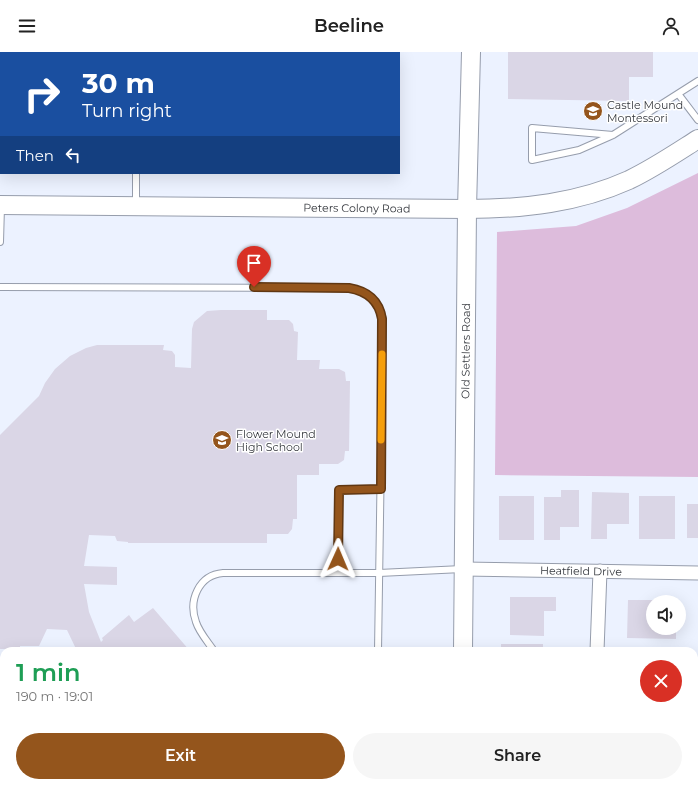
<!DOCTYPE html>
<meta charset="utf-8">
<style>
body{margin:0;font-family:Montserrat,sans-serif;background:#f6f6f6;color:#222;height:100vh;display:flex;flex-direction:column;font-size:15px;white-space:nowrap}
*{box-sizing:border-box;margin:0}
p{font-size:13px;color:#767676}
.icon{flex:none;width:22px;height:22px;fill:none;stroke:currentColor;stroke-width:2;stroke-linecap:round;stroke-linejoin:round}
.map{position:relative;flex:1;overflow:hidden}
.panel{position:absolute;left:0px;top:595px;width:698px;height:140px;display:flex;flex-direction:column;background:#fff;border-radius:12px 12px 0 0;box-shadow:0 4px 16px #0002}
.panel>*{flex:none}
.hud{position:absolute;left:0px;top:0px;width:400px;height:122px;box-shadow:0 4px 16px #0002;background:#1a4fa0;color:#fff;overflow:hidden}
.tools{position:absolute;left:646px;top:543px;display:grid;gap:8px}
.tools a{display:grid;place-items:center;width:40px;height:40px;border-radius:50%;background:#fff;box-shadow:0 4px 16px #0002;font-size:20px}
.pin{position:absolute;display:grid;place-items:center;width:34px;height:34px;color:#fff;margin:-41px -17px;border-radius:50% 50% 50% 0;rotate:-45deg;box-shadow:0 0 4px #0007}
.pin .icon{rotate:45deg}
.me{position:absolute;width:44px;margin:-22px;rotate:1deg;stroke-linejoin:round;filter:drop-shadow(0 0 3px #0008)}
.turn{display:flex;align-items:center;gap:14px;height:84px;padding:0 16px;font-size:18px}
.turn .icon{width:52px;height:52px;stroke-width:2.5}
.turn b{display:block;font-size:28px;line-height:34px}
.then{display:flex;align-items:center;height:38px;padding:0 16px;background:#0003;gap:8px;font-size:15px}
.round{display:grid;place-items:center;flex:none;width:42px;height:42px;border-radius:21px;background:#f6f6f6}
.summary{display:flex;align-items:center;justify-content:space-between;height:68px;padding:0 16px}
h1{font-size:24px;font-weight:600;line-height:30px;color:#1e9e55}
.action{display:flex;gap:8px;margin-top:auto;padding:8px 16px}
.action a{flex:1;height:46px;border-radius:24px;background:#94551c;color:#fff;font-size:16px;font-weight:600;line-height:46px;text-align:center}
.action a+a{background:#f6f6f6;color:#222}
header{display:flex;justify-content:space-between;align-items:center;height:52px;padding:0 16px;background:#fff;font-size:18px;font-weight:600}
.map>svg:first-child{display:block}
.green{fill:#ddbcdc}
.building{fill:#dad6e6}
.lines{fill:none;stroke-linecap:round;stroke-linejoin:round}
.lane-casing{stroke:#969dac;stroke-width:8}
.street-casing{stroke:#969dac;stroke-width:15}
.secondary-casing{stroke:#969dac;stroke-width:20}
.path{stroke:#a3a8b2;stroke-width:2.5;stroke-dasharray:3 3;stroke-linecap:butt}
.lane{stroke:#fff;stroke-width:6}
.street{stroke:#fff;stroke-width:13}
.secondary{stroke:#fff;stroke-width:18}
.route-casing{stroke:#603712;stroke-width:10}
.route{stroke:#94551c;stroke-width:7}
.slow{stroke:#f59e0b;stroke-width:7}
.labels{text-anchor:middle;stroke-width:3;stroke-linejoin:round;paint-order:stroke}
.poi-label{font-size:11px;fill:#35383e;stroke:#fff;text-anchor:start}
.street-label{font-size:11px;fill:#35383e;stroke:#fff}
</style>
<header><svg class="icon" aria-label="menu" viewBox="0 0 24 24"><path d="M4 6h16M4 12h16M4 18h16"/></svg>Beeline<svg class="icon" aria-label="person" viewBox="0 0 24 24"><circle cx="12" cy="8" r="4"/><path d="M4 21q1-7 8-7t8 7"/></svg></header>
<div class="map">
<svg width="698" height="735" viewBox="0 0 698 735">
<rect width="100%" height="100%" fill="#ecf2ff"/>
<!-- green -->
<g class="green">
<path d="M191,0H365L191,1Z"/>
<path d="M698,121V425L495,423L497,180L576,174L627,156Z"/>
</g>
<!-- building -->
<g class="building">
<path d="M508,0H653V25H629V49L508,47Z"/>
<path d="M221,258H267V268H289L293,272L294,279L298,280L297,308H320L319,317H339L345,320L346,329H350L349,399H345L344,408L338,412H319V423H297V467H293L292,477L288,482H267V491H128V490L117,489L115,484L89,483L84,514L117,515V533L84,532L89,560L101,590L103,588L102,586L129,563L134,570L153,556L190,599H77L67,578L47,577L39,594H20V597H0V383L39,344L45,331L55,317L70,304L86,296L97,293H164L163,298L172,299L175,303V315L191,316L192,277L194,270L207,259Z"/>
<path d="M561,438H579V475H560V488H544V445H561Z"/>
<path d="M592,440L629,441V472H607V487H591Z"/>
<rect x="499" y="444" width="35" height="44"/>
<rect x="639" y="444" width="36" height="43"/>
<rect x="687" y="452" width="11" height="34"/>
<path d="M510,545H556V559H544V584L510,583Z"/>
<path d="M628,548H664V550H653V576H676V587L627,586Z"/>
<rect x="501" y="592" width="42" height="7"/>
<path d="M625,596L675,597V599H625Z"/>
<path d="M182,731H184L196,735H181Z"/>
<path d="M207,731H300L302,735H205Z"/>
</g>
<g class="lines">
<defs>
<g id="lane">
<path d="M84,0V1"/>
<path d="M135,0V1"/>
<path d="M679,43L698,68"/>
<path d="M613,83L532,76V108L579,98L613,83L698,29"/>
<path d="M136,121V152"/>
<path d="M0,190L1,155"/>
<path d="M0,235L349,236C367,239 379,248 383,267L378,599"/>
<path d="M338,521L339,438L381,437"/>
<path d="M214,599C208,590 199,580 196,570C188,548 199,523 223,521H379L462,517"/>
<path d="M0,643L4,644"/>
<path d="M0,729H4"/>
<path d="M318,731V735"/>
<path d="M392,731L394,735"/>
</g>
<g id="street">
<path id="s1" d="M464,517L698,521"/>
<path d="M597,599L600,519"/>
<path d="M593,735L594,731"/>
</g>
<g id="secondary">
<path id="s2" d="M0,153L467,157C523,157 578,151 629,128C654,116 676,101 698,87"/>
<path id="s3" d="M463,599L467,157L471,0"/>
<path d="M461,735V731"/>
</g>
</defs>
<!-- lane casing -->
<use href="#lane" class="lane-casing"/>
<!-- street casing -->
<use href="#street" class="street-casing"/>
<!-- secondary casing -->
<use href="#secondary" class="secondary-casing"/>
<!-- path -->
<g class="path">
<path d="M152,0V1"/>
<path d="M189,1V0"/>
<path d="M279,1V0"/>
<path d="M94,731L108,735"/>
<path d="M306,731V735"/>
<path d="M120,735L122,731"/>
</g>
<!-- lane -->
<use href="#lane" class="lane"/>
<!-- street -->
<use href="#street" class="street"/>
<!-- secondary -->
<use href="#secondary" class="secondary"/>
</g>
<g class="lines">
<defs>
<path id="route" d="M254,235L349,236C367,239 379,248 382,267L381,437L339,438L338,507"/>
</defs>
<!-- route casing -->
<use href="#route" class="route-casing"/>
<!-- route -->
<use href="#route" class="route"/>
<!-- slow -->
<path class="slow" d="M381,388L382,302"/>
</g>
<!-- icons -->
<defs>
<symbol id="school-disc" viewBox="-11 -11 22 22"><circle r="9.5" fill="#94551c" stroke="#fff"/><path d="M0-5L7-2L0 1L-7-2ZM-4 1L0 2.5L4 1V4Q0 6-4 4Z" fill="#fff"/></symbol>
</defs>
<g fill-rule="evenodd">
<use href="#school-disc" x="582" y="48" width="22" height="22"/>
<use href="#school-disc" x="211" y="377" width="22" height="22"/>
</g>
<g class="labels">
<!-- poi labels -->
<g class="poi-label">
<text x="607" y="57">Castle Mound<tspan x="607" dy="13">Montessori</tspan></text>
<text x="236" y="386">Flower Mound<tspan x="236" dy="13">High School</tspan></text>
</g>
<!-- street labels -->
<g class="street-label">
<text dy="4" stroke="none"><textPath href="#s2" startOffset="357">Peters Colony Road</textPath></text>
<text dy="4" stroke="none"><textPath href="#s3" startOffset="300">Old Settlers Road</textPath></text>
<text dy="4" stroke="none"><textPath href="#s1" startOffset="117">Heatfield Drive</textPath></text>
</g>
</g>
</svg>
<div class="tools">
<a><svg class="icon" aria-label="sound" viewBox="0 0 24 24"><path d="M4 9h4l5-4v14l-5-4H4zM17 9q2 3 0 6"/></svg></a>
</div>
<div class="pin" style="left:254px;top:235px;background:#d93025"><svg class="icon" aria-label="arrive" viewBox="0 0 24 24"><path d="M6 21V4h12l-3 4 3 4H6"/></svg></div>
<svg class="me" style="left:338px;top:507px" viewBox="-20 -20 40 40"><path d="M0-17L14 15 0 8-14 15z" fill="#94551c" stroke="#fff" stroke-width="4"/></svg>
<div class="hud">
<div class="turn"><svg class="icon" aria-label="right" viewBox="0 0 24 24"><path d="M7 20v-9h11M14 6l5 5-5 5"/></svg><div><b>30 m</b>Turn right</div></div>
<div class="then">Then<svg class="icon" aria-label="left" viewBox="0 0 24 24"><path d="M17 20v-9H6M10 6l-5 5 5 5"/></svg></div>
</div>
<section class="panel">
<div class="summary"><div><h1>1 min</h1><p>190 m · 19:01</p></div><a class="round" style="background:#d93025;color:#fff"><svg class="icon" aria-label="close" viewBox="0 0 24 24"><path d="M6 6l12 12M18 6L6 18"/></svg></a></div>
<div class="action"><a>Exit</a><a>Share</a></div>
</section>
</div>
